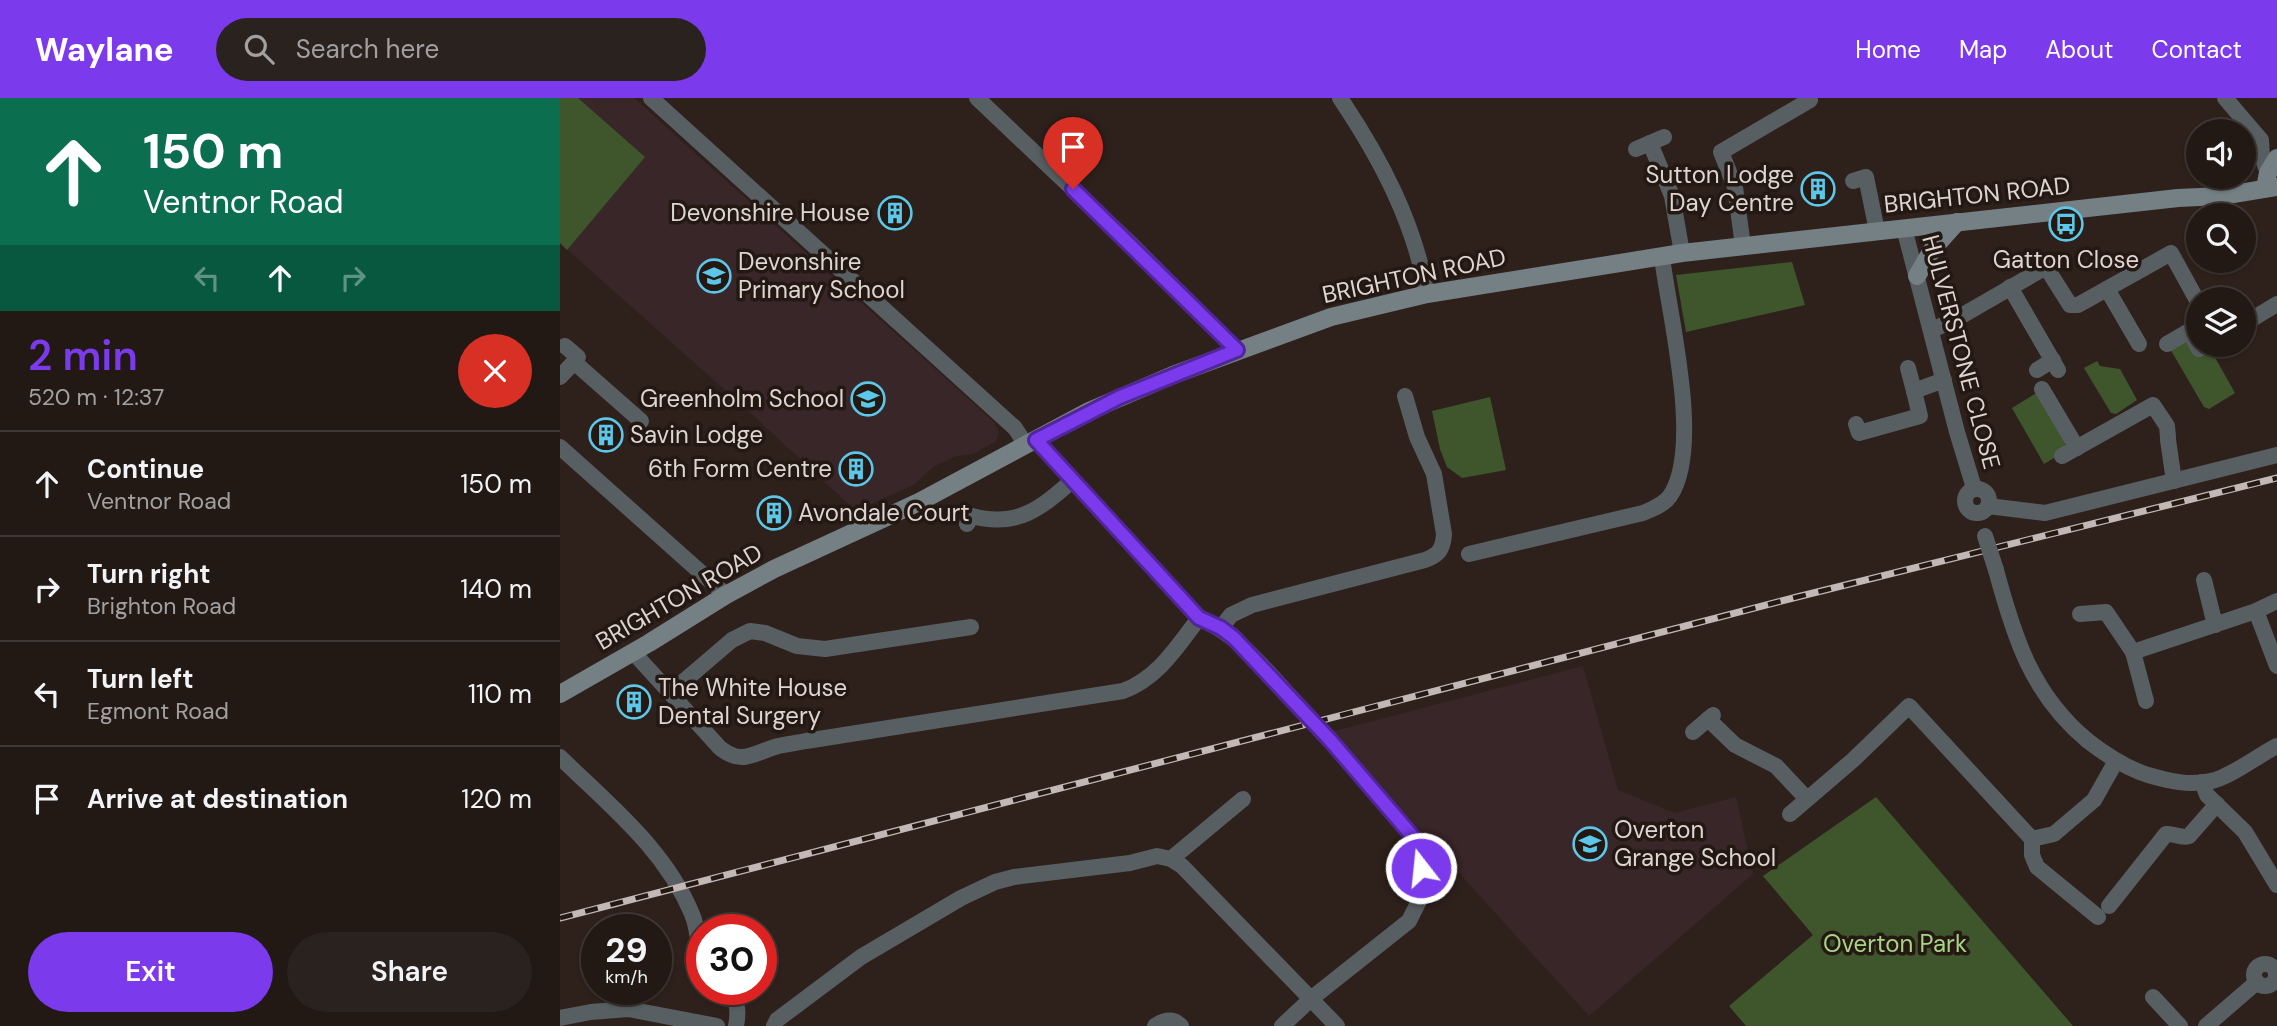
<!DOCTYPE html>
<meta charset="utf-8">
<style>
body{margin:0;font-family:"DM Sans",sans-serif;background:#2a221e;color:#f1f3f6;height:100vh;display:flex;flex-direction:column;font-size:26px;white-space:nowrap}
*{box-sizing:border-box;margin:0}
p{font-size:23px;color:#a2a0a0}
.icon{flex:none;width:38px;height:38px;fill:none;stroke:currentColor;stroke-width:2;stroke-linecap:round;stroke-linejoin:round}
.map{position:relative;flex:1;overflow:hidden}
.details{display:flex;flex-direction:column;background:#221915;width:560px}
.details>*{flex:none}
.top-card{background:#0b6e4f;color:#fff;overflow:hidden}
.fabs{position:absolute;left:1626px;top:21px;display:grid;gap:14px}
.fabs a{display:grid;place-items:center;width:70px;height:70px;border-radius:50%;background:#221915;box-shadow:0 2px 5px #0004,0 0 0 2px #3f3834;font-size:35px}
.speed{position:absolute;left:21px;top:816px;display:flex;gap:14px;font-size:35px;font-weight:700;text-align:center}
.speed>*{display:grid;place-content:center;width:91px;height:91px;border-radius:50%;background:#221915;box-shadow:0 2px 5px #0004,0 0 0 2px #3f3834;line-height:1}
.speed small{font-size:18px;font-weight:400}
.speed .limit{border:10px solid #d22;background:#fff;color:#111}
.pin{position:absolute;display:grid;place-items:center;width:60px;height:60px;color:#fff;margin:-72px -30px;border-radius:50% 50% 50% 0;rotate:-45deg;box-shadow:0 0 7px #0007}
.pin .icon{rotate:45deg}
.me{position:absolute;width:77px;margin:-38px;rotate:344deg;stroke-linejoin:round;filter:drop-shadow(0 0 5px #0008)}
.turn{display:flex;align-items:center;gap:24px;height:147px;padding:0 28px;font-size:32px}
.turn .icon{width:91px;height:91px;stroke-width:2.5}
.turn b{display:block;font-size:49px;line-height:60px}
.lanes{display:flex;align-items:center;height:66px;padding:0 28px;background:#0003;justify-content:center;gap:35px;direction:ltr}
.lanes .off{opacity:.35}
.round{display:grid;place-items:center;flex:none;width:74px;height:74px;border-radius:37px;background:#2a221e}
.headline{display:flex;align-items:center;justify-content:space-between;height:119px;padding:0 28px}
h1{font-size:42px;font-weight:600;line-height:52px;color:#7c3aed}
.primary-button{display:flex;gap:14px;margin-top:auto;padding:14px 28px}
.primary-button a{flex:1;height:80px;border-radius:42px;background:#7c3aed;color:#fff;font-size:28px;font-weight:600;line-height:80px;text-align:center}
.primary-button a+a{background:#2a221e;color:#f1f3f6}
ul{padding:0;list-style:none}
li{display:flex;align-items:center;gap:21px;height:105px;padding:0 28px;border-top:2px solid #3f3834}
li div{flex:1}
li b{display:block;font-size:26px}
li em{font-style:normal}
header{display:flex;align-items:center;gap:42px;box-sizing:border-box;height:98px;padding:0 35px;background:#7c3aed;color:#fff}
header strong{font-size:33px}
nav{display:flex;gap:38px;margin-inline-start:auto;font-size:24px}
.search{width:490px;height:63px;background:#2a221e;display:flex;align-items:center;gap:18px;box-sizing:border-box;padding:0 24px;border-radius:38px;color:#a2a0a0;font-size:26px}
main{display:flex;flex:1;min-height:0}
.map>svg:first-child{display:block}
.education{fill:#392629}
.green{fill:#3f562c}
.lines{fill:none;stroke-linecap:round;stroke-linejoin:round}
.street{stroke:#585f62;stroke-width:16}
.secondary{stroke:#758085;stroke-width:18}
.rail-casing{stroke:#c2b8b5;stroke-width:7}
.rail{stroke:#241813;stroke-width:4.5;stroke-dasharray:13;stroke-linecap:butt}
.street-bridge{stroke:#585f62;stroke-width:16}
.route-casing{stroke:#51269a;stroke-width:18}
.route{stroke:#7c3aed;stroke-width:12}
.labels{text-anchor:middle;stroke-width:7;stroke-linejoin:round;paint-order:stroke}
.poi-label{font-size:24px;fill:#ded5d2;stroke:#241813;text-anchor:start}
.street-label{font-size:24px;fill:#ded5d2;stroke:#241813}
.park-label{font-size:24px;fill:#a8d486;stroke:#241813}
</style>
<header>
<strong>Waylane</strong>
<div class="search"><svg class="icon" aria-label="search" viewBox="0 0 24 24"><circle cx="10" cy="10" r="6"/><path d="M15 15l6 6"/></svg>Search here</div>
<nav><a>Home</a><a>Map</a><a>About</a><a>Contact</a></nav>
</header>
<main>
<section class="details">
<div class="top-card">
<div class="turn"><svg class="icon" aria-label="ahead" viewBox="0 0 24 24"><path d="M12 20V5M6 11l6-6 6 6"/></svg><div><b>150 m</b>Ventnor Road</div></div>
<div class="lanes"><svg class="icon off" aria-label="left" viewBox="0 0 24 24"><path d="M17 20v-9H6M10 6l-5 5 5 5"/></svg><svg class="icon" aria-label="ahead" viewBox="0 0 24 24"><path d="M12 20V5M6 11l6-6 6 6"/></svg><svg class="icon off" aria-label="right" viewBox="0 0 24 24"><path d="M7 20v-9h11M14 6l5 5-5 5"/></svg></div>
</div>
<div class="headline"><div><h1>2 min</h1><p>520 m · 12:37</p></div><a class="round" style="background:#d93025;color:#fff"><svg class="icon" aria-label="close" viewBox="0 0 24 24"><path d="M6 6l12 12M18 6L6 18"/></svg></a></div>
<ul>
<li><svg class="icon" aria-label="ahead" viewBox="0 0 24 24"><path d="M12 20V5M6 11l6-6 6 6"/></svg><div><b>Continue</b><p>Ventnor Road</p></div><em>150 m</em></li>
<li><svg class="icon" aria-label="right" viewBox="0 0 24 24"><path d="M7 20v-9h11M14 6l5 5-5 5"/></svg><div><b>Turn right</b><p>Brighton Road</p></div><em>140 m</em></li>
<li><svg class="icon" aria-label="left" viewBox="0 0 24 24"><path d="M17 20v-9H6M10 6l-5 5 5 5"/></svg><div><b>Turn left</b><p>Egmont Road</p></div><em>110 m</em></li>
<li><svg class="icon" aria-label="arrive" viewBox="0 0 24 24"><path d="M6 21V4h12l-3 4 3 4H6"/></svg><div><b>Arrive at destination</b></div><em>120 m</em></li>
</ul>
<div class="primary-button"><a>Exit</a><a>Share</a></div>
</section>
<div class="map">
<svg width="1717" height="928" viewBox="0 0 1717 928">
<rect width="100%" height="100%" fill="#2e211c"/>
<!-- education -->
<g class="education">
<path d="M0,0H74L434,324L439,334L436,343L413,356L396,358L373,369L355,386L296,413L193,317L0,145Z"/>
<path d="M1023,568L1058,692L1115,715L1176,699L1193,776L1029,918L771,634Z"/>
</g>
<!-- green -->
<g class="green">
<path d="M0,0H18L85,59L7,152L0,145Z"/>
<path d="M1232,164L1245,207L1126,234L1116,177Z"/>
<path d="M1626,243L1635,253L1648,247L1675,295L1649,311L1644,309L1609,249Z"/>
<path d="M1537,263L1540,268L1560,271L1577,302L1556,316L1551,315L1524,270Z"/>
<path d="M1478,294L1507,343L1499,357L1484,366L1452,310Z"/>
<path d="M930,299L946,372L902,380L887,369L880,351L872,313Z"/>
<path d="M1316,699L1513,928H1186L1169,908L1253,837L1203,778Z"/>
</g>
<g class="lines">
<!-- street -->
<g class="street">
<path d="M91,0L455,330L466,347"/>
<path d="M417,0L570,145L677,252"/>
<path d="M780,0C821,61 854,124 867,196"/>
<path d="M1665,0L1701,42L1702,59L1708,75"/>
<path d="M1090,45L1112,98L1122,155"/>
<path d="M1076,51L1104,39"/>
<path d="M1293,83L1306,79L1317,133"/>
<path d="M1344,130L1397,334L1414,390"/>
<path d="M1183,148L1175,89L1161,54L1250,2"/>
<path d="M1450,189L1498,272"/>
<path d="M1547,191L1579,246"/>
<path d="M1684,226L1717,206"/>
<path d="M1372,232L1396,221L1486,169L1510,207H1518L1611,155L1638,204"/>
<path d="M1629,233L1639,251"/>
<path d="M1607,246L1638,228"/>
<path d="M5,248L18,259"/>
<path d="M1348,270L1354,293"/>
<path d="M1477,272L1493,262"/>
<path d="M0,279L14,264L81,323"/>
<path d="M1482,291L1517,350"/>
<path d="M1296,326L1299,335L1360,318L1354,293L1384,282"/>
<path d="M476,342L639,520C682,539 709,576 740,609"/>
<path d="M1608,342L1614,383"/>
<path d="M0,349L166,497"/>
<path d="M1502,358L1593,307L1607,328L1608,339"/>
<circle cx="1417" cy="403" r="12"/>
<path d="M1428,408L1485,415L1717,357"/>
<path d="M407,426L412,418C457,430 480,411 513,382"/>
<path d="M909,456L1083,415C1092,411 1104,407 1110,398C1143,349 1109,217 1102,159"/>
<path d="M1436,472C1454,539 1472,597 1528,643C1546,657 1566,670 1588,677C1609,683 1630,688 1651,683C1669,680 1699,657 1717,648"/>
<path d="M1644,482L1655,527"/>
<path d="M1696,513L1717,568"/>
<path d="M1520,516L1546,514L1573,554L1696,513L1717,503"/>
<path d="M661,530L671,517L692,507L865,462C879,457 883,451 884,436L874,376L857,339L845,298"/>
<path d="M73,554L160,650C183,668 193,655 218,648C227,646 236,645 246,643L563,593C598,580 617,549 639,520"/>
<path d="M1573,554L1586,603"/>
<path d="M110,595L172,542L190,533L205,535L237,548L265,551L411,529"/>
<path d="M1148,621L1175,647L1216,668L1247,701"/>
<path d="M1133,634L1153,617"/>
<path d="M0,659C49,707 105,751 132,816C138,830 137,844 142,858"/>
<path d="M1642,684L1647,697L1685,734L1717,787"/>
<path d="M1230,716L1293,662L1349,608L1472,741L1494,736L1534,702L1556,663"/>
<path d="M1472,741V757L1477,769L1538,819"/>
<path d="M611,761L683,701"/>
<path d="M1549,808L1606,736C1614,735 1621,741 1629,738L1657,706"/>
<circle cx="1705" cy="877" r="11"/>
<path d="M166,891C178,902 179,912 176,928"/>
<path d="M1593,899L1620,928"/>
<path d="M0,920L31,914L68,911L157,928"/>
<path d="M214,928L217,922L301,859L401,800L435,784L454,779L570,765L597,758L611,761L622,768L777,928"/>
<path d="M595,928C604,922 613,920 621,928"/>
<path d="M722,928L752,900L849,823L860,801L861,770L854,740L770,642"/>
<path d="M1646,928L1697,884"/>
</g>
<!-- secondary -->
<g class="secondary">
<path d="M1705,90L1708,75L1717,60"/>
<path d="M1357,178L1372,152L1397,124"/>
<path d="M0,596L89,545L166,497L214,471L359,404L529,313L613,277L771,219L867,196L1122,155L1618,100L1661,98L1717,89"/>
</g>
<defs>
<path id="rail" d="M0,820L1237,499L1717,380"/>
</defs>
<!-- rail casing -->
<use href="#rail" class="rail-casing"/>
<!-- rail -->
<use href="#rail" class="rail"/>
<!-- street-bridge -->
<g class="street-bridge">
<path d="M1425,438L1436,472"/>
<path d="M740,609L770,642"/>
</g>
</g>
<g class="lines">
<defs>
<path id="route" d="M513,91L677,252L560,299L476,342L639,520L661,530L674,540L770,642L854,740L861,770"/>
</defs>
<!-- route casing -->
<use href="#route" class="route-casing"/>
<!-- route -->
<use href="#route" class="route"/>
</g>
<!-- icons -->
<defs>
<symbol id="building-ring" viewBox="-11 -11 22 22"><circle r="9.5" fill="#241813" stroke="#5cc7e8" stroke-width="1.5"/><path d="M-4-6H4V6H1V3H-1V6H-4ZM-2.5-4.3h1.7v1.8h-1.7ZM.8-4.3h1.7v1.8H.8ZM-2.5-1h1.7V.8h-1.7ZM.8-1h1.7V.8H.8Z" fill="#5cc7e8"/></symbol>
<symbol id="bus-ring" viewBox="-11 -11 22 22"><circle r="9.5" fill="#241813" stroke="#5cc7e8" stroke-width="1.5"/><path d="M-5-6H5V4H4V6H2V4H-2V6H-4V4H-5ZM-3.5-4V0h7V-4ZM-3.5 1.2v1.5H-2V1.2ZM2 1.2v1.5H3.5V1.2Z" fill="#5cc7e8"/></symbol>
<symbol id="school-ring" viewBox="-11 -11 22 22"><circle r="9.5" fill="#241813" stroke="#5cc7e8" stroke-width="1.5"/><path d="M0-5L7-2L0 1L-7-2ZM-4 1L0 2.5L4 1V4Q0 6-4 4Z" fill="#5cc7e8"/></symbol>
</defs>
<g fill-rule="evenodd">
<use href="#building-ring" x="1239" y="72" width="38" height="38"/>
<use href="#building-ring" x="316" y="96" width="38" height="38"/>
<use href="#bus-ring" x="1487" y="107" width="38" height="38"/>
<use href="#school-ring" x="135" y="159" width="38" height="38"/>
<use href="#school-ring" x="289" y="282" width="38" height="38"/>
<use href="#building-ring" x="27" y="318" width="38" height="38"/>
<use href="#building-ring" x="277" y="352" width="38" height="38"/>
<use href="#building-ring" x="195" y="396" width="38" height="38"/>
<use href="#building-ring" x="55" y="585" width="38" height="38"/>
<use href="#school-ring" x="1011" y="727" width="38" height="38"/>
</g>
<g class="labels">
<!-- poi labels -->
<g class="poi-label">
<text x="1234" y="85" text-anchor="end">Sutton Lodge<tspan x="1234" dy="28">Day Centre</tspan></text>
<text x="310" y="123" text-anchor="end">Devonshire House</text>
<text x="1506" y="170" text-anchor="middle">Gatton Close</text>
<text x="178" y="172">Devonshire<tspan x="178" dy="28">Primary School</tspan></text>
<text x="284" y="309" text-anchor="end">Greenholm School</text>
<text x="70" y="345">Savin Lodge</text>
<text x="272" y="379" text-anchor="end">6th Form Centre</text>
<text x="238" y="423">Avondale Court</text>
<text x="98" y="598">The White House<tspan x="98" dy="28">Dental Surgery</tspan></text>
<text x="1054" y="740">Overton<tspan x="1054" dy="28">Grange School</tspan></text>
</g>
<!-- street labels -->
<g class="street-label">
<text transform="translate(1417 97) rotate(-6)" y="8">BRIGHTON ROAD</text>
<text transform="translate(854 178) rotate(-12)" y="8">BRIGHTON ROAD</text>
<text transform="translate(1401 254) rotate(75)" y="8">HULVERSTONE CLOSE</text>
<text transform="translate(119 499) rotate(-30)" y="8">BRIGHTON ROAD</text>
</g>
<!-- park labels -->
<g class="park-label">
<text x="1335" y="854">Overton Park</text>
</g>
</g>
</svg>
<div class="fabs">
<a><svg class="icon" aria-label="sound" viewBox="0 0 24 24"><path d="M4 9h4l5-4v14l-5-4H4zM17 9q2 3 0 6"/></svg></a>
<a><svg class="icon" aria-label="search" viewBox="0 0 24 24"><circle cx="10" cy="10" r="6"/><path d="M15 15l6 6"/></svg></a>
<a><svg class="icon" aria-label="layers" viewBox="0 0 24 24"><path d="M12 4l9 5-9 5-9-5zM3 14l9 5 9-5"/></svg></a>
</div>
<div class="speed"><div>29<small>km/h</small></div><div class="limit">30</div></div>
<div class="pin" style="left:513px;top:91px;background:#d93025"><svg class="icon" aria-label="arrive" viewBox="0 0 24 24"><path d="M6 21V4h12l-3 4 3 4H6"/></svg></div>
<svg class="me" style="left:861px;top:770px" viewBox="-20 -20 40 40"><circle r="17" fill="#7c3aed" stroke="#fff" stroke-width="3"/><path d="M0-11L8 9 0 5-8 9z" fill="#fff"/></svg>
</div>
</main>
